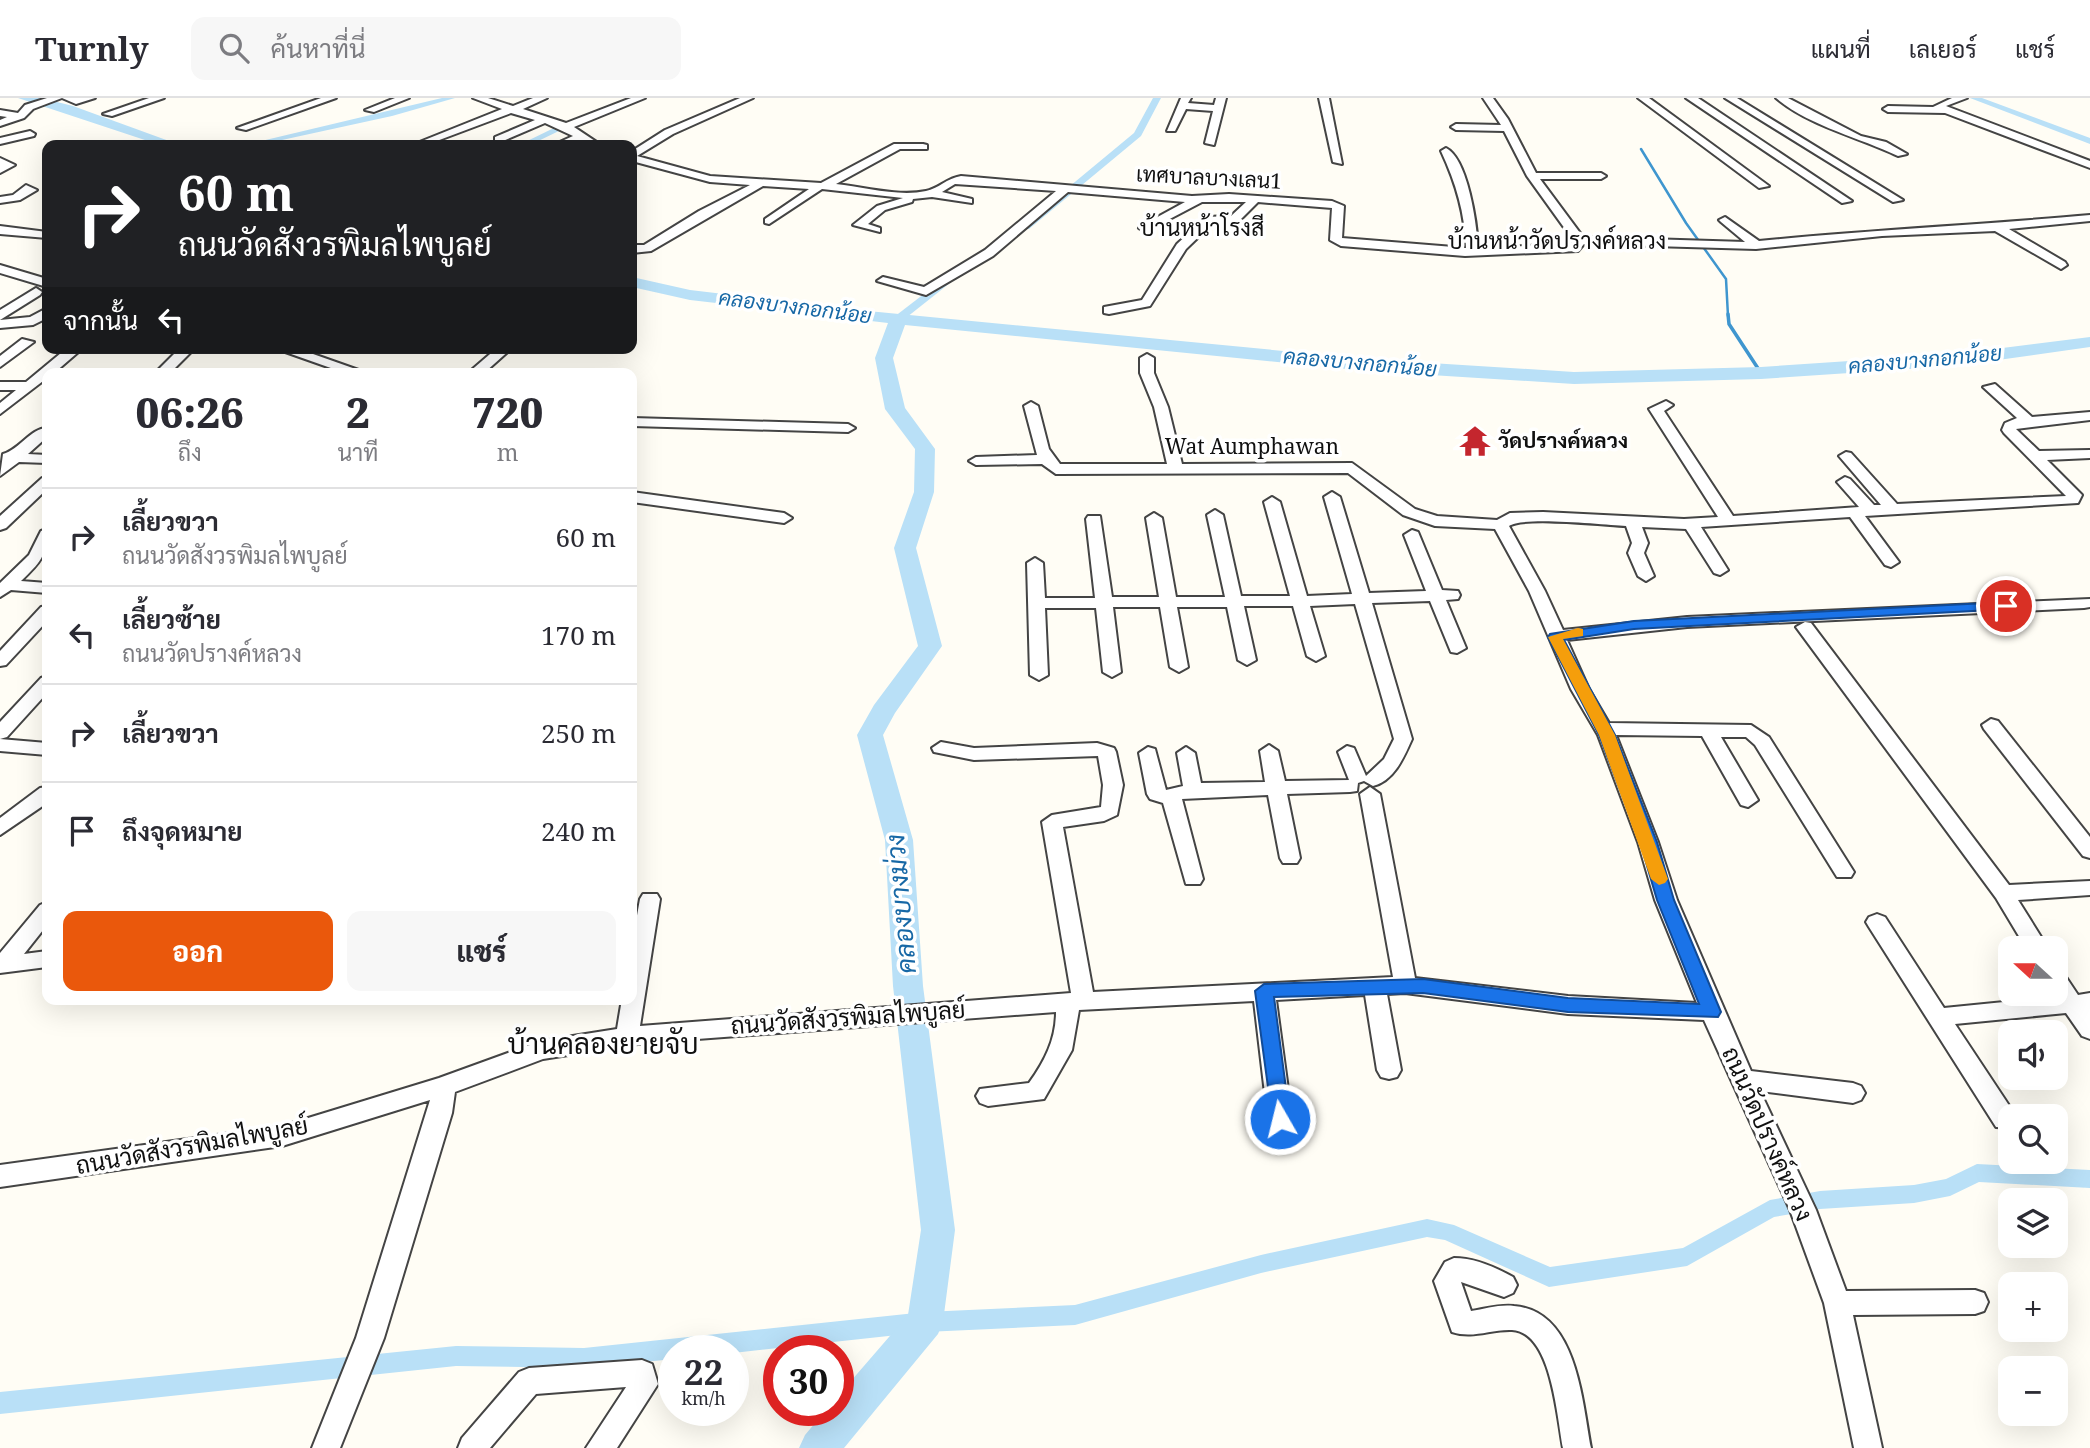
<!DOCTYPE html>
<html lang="th">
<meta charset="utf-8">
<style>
body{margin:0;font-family:"Noto Serif",Sarabun,serif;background:#f7f7f7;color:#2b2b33;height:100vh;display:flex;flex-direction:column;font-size:26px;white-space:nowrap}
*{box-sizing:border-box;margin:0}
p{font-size:23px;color:#7c7c81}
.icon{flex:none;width:38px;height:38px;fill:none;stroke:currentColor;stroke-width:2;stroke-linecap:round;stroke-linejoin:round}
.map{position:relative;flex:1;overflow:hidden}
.sheet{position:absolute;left:42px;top:270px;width:595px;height:637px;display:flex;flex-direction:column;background:#fff;border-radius:14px;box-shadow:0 7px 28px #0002}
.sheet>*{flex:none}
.banner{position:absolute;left:42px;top:42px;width:595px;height:214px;border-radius:14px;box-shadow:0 7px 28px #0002;background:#202124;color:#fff;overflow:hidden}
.needle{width:46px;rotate:291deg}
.controls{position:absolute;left:1998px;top:838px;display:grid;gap:14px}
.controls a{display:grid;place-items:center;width:70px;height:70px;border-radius:14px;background:#fff;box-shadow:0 7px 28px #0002;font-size:35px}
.speed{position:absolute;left:658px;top:1237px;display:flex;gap:14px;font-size:35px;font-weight:700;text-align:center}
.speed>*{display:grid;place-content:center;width:91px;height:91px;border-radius:50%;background:#fff;box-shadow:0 7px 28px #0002;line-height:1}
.speed small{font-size:18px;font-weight:400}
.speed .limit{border:10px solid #d22;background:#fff;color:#111}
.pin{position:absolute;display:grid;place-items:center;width:60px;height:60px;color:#fff;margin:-30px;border:4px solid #fff;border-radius:50%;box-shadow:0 2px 7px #0007}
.me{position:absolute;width:77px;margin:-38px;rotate:352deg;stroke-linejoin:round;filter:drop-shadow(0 0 5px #0008)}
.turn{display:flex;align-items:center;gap:24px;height:147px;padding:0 21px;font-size:32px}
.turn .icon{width:91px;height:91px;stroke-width:2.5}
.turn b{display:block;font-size:49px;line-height:60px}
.then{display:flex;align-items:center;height:66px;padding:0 21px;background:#0003;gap:14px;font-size:26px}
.eta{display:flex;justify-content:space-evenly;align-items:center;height:119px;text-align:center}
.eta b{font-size:42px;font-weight:800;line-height:49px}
.button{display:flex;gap:14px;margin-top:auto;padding:14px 21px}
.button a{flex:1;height:80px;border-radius:14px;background:#ea580c;color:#fff;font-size:28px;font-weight:800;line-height:80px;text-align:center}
.button a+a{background:#f7f7f7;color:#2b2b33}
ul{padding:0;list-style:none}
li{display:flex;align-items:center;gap:21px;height:98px;padding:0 21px;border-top:2px solid #e1e1e2}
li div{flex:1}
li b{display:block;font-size:26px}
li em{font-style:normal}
header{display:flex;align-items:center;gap:42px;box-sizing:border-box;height:98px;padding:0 35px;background:#fff;border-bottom:2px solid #e1e1e2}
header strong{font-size:33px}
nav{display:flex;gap:38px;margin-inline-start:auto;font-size:24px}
.search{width:490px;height:63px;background:#f7f7f7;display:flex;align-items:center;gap:18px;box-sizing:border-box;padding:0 24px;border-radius:14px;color:#7c7c81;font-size:26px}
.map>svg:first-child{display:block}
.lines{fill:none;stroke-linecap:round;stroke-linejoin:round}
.stream-far1{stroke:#3f96cf;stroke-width:2.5}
.stream{stroke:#3f96cf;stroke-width:3.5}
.canal{fill:#b9e0f7;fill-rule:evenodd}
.river{fill:#b9e0f7;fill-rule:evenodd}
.minor-casing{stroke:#444;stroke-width:4}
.minor{fill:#fff;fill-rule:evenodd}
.route{fill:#1a73e8;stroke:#114b97;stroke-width:2}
.slow{fill:#f59e0b}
.labels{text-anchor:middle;stroke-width:7;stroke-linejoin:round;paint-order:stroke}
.far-street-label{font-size:21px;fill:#111;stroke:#fff}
.far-water-label{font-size:21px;font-style:italic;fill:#1768a6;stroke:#fff}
.far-poi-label{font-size:21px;font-weight:bold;fill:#111;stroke:#fff;text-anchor:start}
.far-quarter-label{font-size:23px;fill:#111;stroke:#fff}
.street-label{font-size:24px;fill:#111;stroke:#fff}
.water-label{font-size:26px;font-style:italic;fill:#1768a6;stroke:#fff}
.quarter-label{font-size:28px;fill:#111;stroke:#fff}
</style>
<header>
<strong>Turnly</strong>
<div class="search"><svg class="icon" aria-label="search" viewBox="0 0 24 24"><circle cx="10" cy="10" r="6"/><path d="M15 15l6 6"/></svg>ค้นหาที่นี่</div>
<nav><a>แผนที่</a><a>เลเยอร์</a><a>แชร์</a></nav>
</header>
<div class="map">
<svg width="2090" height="1350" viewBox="0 0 2090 1350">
<rect width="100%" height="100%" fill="#fffdf5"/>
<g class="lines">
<!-- stream-far1 -->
<path class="stream-far1" d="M1641,51L1686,125L1726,181L1728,218"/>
<!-- stream -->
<path class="stream" d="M1728,216L1729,226L1761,275"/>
<!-- canal -->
<g class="canal">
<path d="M442,0H455L392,18L259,47H244Z"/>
<path d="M1153,0H1161L1141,38L1029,131H1023V127L1134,35Z"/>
<path d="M1970,0H1982L2090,40V46Z"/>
<path d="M556,29L563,31L530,47H519Z"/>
<path d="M946,179L955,181L902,223H894V219Z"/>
<path d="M1977,1066L2090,1072V1090L1979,1084L1950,1098L1914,1105L1820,1111L1774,1119L1687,1168L1549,1189L1445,1142L1427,1139L1261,1175L1075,1227L925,1234L733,1255L674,1253V1261L584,1270L456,1268L0,1316V1294L456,1248L584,1250L925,1214L1075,1207L1261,1157L1427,1121L1454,1127L1550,1169L1683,1150L1770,1102L1820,1093L1914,1087L1946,1081Z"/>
</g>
<!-- river -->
<g class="river">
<path d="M18,0H41L73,8L180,47H160Z"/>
<path d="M632,179L690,192L868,213L1367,261L1574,274L1761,269L1955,256L2090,239V249L1955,268L1761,281L1574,286L1367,273L905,227L893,260L905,310L935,351L934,394L916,450L942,548L895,615L883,637L913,742L923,888L955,1132L943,1224L938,1236L844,1350H799L805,1337L826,1312H838V1298L908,1217L921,1132L893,888L885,742L857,637L874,607L918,548L894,450L914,394L915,351L885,311L875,260L888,225L690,202L632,189Z"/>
</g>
<defs>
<g id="minor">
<path d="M47,0H62L33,11L24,20L0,28V22L7,19L0,18V12L18,15L25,7Z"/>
<path d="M62,0H95L76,6Z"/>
<path d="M149,0H164L112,18L103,16Z"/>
<path d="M321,0H336L246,32L237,30Z"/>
<path d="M395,0H409L374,14L365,12Z"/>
<path d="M473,0H488L513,8L533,0H547L523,11L566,25L631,0H645L574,29L601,47H589L580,42L567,47H553L573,38L545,25L503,43H495V39L535,22L511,15L426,47H412L502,11Z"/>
<path d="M740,0H753L673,36L637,58L710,78L821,85L894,46H923L927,47V51H900L836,86C863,89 899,99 926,93C938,91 947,80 961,78L1192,98L1229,96L1332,103L1344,108L1342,140L1466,150C1465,115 1456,85 1441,53L1446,50C1468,61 1477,127 1478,150L1573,146V142L1527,78L1504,33L1456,32L1451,29L1456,26L1501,27L1483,0H1493L1508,21L1536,75H1601L1606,78L1601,81H1540L1583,139L1745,144L1721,124L1719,122L1725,119L1759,143C1869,132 1980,127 2090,117V123L2009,131L2065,164L2067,167L2061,171L1995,133L1882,138L1756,151L1584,146L1578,153L1465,158L1341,148L1330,142L1332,110L1258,104L1238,124L1213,125L1186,151L1150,208L1109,216L1104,215V209L1142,202L1177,146L1206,119L1231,118L1246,104H1202L1145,134L1139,130L1141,128L1185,104L1068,94L993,158L926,197L877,183L883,179L924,189L985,152L1056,93L955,86L942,94L972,101V105L932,99L913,101L912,104L885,112L868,126L880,130V134L853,127L877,108L903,100L822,91L769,126L765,125V121L809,91L763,88L651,153L632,155V147H644L699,113L750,87L710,84L632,63V53L665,32Z"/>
<path d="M1181,0H1191L1188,5L1214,7L1216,0H1226L1214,47L1205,45L1213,13L1186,11L1175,33H1167Z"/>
<path d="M1319,0H1329L1342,66L1333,64Z"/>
<path d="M1638,0H1649L1769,88L1759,90Z"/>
<path d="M1686,0H1698L1852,103L1842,105Z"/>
<path d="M1725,0H1737L1903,102L1893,104Z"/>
<path d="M1776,0H1788L1861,38L1886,44L1907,56L1898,58C1859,39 1811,29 1776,0Z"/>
<path d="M1952,0H1967L1946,8L2090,63V70L1945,15L1888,14L1883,11L1888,8L1933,9Z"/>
<path d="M30,33L35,36L34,38L0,46V40Z"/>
<path d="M0,60L15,67L0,75Z"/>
<path d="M26,87L37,92L20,102L0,105V99L13,97Z"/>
<path d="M0,128L47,134V140L0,136Z"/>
<path d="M0,167L47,181V189L0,175Z"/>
<path d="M36,190L42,194L40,197L0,222V212Z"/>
<path d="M47,210V220L33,227L0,230V222L30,219Z"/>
<path d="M22,241L34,244L0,269V258Z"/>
<path d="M67,250H83L54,275H47V280L0,316V305L16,292H0V284H26Z"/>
<path d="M180,250H195L170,275H155Z"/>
<path d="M274,250H296L367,275H345Z"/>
<path d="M497,250H512L484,275H468Z"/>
<path d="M1147,256L1154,260V275L1168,309L1182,366L1352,365L1415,411L1437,418L1497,422L1510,415L1543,414L1684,421L1718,419L1649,311L1666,303L1673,307L1664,313L1733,418L1859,409L1837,384L1845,379L1850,381L1874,407H1881L1839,358L1846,354L1851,355L1897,406L2066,398L2004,335L2002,332L2005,325L2017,320L1983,289L1995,286L2032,319L2090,314V322L2016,331L2039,353L2090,352V360L2047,362L2082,397L2078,405L1865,418L1899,464L1891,469L1885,467L1850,419L1701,429L1728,472L1720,477L1714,475L1686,431L1642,429L1648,445L1644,455L1654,478L1646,483L1638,478L1628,455L1632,445L1626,428C1604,427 1523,418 1509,428L1545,493L1563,532L1687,519L2090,501V509L2084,510L1687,529L1567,542L1589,591L1609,625L1751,627L1769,639L1854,774L1851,779H1837L1755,647L1746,639H1721L1758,702L1748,709L1741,707L1702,638L1616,637L1658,744L1677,802L1751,973L1853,985L1861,988L1865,995L1861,1002L1853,1005L1760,993L1816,1112L1846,1193L1975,1192L1984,1195L1988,1204L1984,1213L1975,1216L1853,1217L1882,1350H1854L1824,1205L1790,1112L1704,922L1568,916L1405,895L1387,896L1401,972L1397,979L1389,981L1381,979L1377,972L1365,897L1276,902L1292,1021L1289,1028L1280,1031L1271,1028L1268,1021L1254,903L1079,912L1072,952L1044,1001L988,1008L980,1005L976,998L980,991L1029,985C1045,963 1056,941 1056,914L644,945L543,961L455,994L452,1015L384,1240L340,1350H312L356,1240L430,1002L282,1048L0,1089V1067L282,1028L439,980L541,943L617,931L622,901H632V845L640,801L643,796H657L660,801L640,928L1071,895L1042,724L1052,717L1101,709L1103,687L1098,658L974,662L934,654L932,650L941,644L974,650L1097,645L1114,650L1116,654L1123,687L1117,717L1104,723L1063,729L1093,894L1393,879L1360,696L1370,689L1380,696L1415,880L1568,898L1697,905L1655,802L1638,744L1598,637L1571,591L1529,493L1495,431L1435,428L1403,417L1348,375L1056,376L1042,366L976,367L969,363L976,359L1037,357L1024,308L1031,304L1038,308L1049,351L1060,366H1167L1154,309L1140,275V260Z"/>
<path d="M632,320L848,326L855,330L848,334L632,328Z"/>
<path d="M47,330V339L28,356L47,357V365L19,364L0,378L3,356C19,352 31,330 47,330Z"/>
<path d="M47,378V391L6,430L0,432V418L42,380Z"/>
<path d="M632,394L784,415L792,420L784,425L632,404Z"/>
<path d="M1332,394L1340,399L1369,495L1426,493L1404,437L1412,432L1418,434L1442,492L1458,493L1460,497L1458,501L1446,502L1466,550L1457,555L1451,554L1430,503L1372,505L1412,641C1404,659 1394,683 1373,688L1364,683L1358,685L1357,693L1350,694L1287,696L1300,760L1297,765H1283L1280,760L1268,697L1182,701L1203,781L1200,786H1186L1163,705L1150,701L1147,696L1139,655L1148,649L1155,651L1166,692L1183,688L1177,655L1186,649L1195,655L1201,685L1265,684L1260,653L1269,647L1278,653L1285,683L1349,682L1338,654L1347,648L1354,650L1366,678L1384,661L1394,641L1355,506L1310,508L1325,558L1316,563L1307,558L1293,508H1244L1256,562L1247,567L1238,562L1227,509H1177L1188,569L1179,574L1170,569L1160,509H1113L1121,574L1112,579L1103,574L1096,510H1045L1048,577L1039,582L1030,577L1027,465L1035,460L1043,465L1045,500H1095L1086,421L1088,418H1100L1112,499H1159L1146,420L1154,415L1162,420L1176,499H1225L1207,417L1215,412L1223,417L1241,498H1290L1264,404L1272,399L1280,404L1307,498L1352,496L1324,399Z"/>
<path d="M47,431C48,457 39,466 21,483L47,485V495L11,492L0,499V485L29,457L41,433Z"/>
<path d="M47,508V523L6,567L0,568V553L41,509Z"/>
<path d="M1805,524L1811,525L2009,787L2090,783V797L2018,802L2048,850H2026L1996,800L1796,529Z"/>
<path d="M47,578V595L7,639L0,641L47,645V657L0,653V624L41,580Z"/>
<path d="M1991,621L1998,623L2090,739V760L2083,758L1984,631L1982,627Z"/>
<path d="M47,689V705L0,737V720L40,690Z"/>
<path d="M47,804V827L24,856L47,853V869L0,875V855L40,807Z"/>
<path d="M1877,816L1885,819L1944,910L2055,899L2056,874L2064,876L2078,897L2090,895V941L2082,938L2066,915L1955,926L2014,1015L2011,1030L1996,1029L1869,829L1866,824L1869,819Z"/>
<path d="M1454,1160C1475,1160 1495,1169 1513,1179L1517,1187L1513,1195L1504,1199L1461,1184L1471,1213C1485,1211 1500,1206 1514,1208C1577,1213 1582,1303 1591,1350H1563C1557,1320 1552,1234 1512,1232C1491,1231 1473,1241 1452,1234L1434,1183L1445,1164Z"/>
<path d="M642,1262L652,1266L658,1286L617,1350H586L626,1289L536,1296L490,1350H458L462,1340L519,1274L529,1270Z"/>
</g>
</defs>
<!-- minor casing -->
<use href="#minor" class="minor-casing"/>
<!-- minor -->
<use href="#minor" class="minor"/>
</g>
<!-- route -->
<path class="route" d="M2006,504L2011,505V511L1634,531L1564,542L1615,637L1657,744L1674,802L1721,914L1718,919L1568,914L1423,895L1274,899L1290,1021L1287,1026H1273L1255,893L1264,886L1423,881L1568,900L1699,906L1657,802L1640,744L1599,637L1548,539L1550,536L1634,523Z"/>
<!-- slow -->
<path class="slow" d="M1578,530L1583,531V538L1563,541L1615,637L1668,781L1665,785L1659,787L1651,781L1599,637L1548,539Z"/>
<!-- icons -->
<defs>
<symbol id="temple-bare" viewBox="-9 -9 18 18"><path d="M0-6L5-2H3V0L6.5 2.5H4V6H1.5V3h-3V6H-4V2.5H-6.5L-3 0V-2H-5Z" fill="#c4262e" stroke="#fff" stroke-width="2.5" paint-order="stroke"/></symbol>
</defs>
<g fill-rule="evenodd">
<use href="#temple-bare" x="1453" y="321" width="44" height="44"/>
</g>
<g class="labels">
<!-- far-street labels -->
<g class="far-street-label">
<text transform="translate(1209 80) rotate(3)" y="7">เทศบาลบางเลน1</text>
<text x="1252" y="356">Wat Aumphawan</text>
</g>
<!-- far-water labels -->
<g class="far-water-label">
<text transform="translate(795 209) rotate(7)" y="7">คลองบางกอกน้อย</text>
<text transform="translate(1925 262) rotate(-5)" y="7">คลองบางกอกน้อย</text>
<text transform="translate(1360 265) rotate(5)" y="7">คลองบางกอกน้อย</text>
</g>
<!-- far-poi labels -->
<g class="far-poi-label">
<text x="1498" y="350">วัดปรางค์หลวง</text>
</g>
<!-- far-quarter labels -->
<g class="far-quarter-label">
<text x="1202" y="138">บ้านหน้าโรงสี</text>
<text x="1557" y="151">บ้านหน้าวัดปรางค์หลวง</text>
</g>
<!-- street labels -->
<g class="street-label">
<text transform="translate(848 920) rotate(-4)" y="8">ถนนวัดสังวรพิมลไพบูลย์</text>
<text transform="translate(1767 1036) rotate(66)" y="8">ถนนวัดปรางค์หลวง</text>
<text transform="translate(192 1048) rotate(-10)" y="8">ถนนวัดสังวรพิมลไพบูลย์</text>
</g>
<!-- water labels -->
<g class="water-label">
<text transform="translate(901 806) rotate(-95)" y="9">คลองบางม่วง</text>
</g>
<!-- quarter labels -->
<g class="quarter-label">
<text x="603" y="956">บ้านคลองยายจับ</text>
</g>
</g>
</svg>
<div class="controls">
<a><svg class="needle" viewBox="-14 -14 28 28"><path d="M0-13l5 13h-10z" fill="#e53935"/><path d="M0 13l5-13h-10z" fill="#7c7c81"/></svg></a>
<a><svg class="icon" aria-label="sound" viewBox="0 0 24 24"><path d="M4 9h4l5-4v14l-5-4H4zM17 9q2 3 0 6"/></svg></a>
<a><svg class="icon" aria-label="search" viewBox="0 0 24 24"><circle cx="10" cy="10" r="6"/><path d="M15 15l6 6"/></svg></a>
<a><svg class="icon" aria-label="layers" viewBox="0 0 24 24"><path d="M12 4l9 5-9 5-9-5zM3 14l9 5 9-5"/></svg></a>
<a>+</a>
<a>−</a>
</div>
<div class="speed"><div>22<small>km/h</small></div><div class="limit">30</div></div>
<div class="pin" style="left:2006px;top:508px;background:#d93025"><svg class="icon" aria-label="arrive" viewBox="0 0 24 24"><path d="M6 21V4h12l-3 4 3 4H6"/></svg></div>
<svg class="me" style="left:1280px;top:1021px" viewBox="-20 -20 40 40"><circle r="17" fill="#1a73e8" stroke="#fff" stroke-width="3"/><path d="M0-11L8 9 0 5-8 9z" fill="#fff"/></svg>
<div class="banner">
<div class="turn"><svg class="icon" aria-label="right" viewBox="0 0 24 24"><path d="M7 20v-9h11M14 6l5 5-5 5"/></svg><div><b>60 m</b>ถนนวัดสังวรพิมลไพบูลย์</div></div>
<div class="then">จากนั้น<svg class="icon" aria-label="left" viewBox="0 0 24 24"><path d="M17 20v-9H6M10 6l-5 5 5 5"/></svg></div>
</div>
<section class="sheet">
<div class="eta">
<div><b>06:26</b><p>ถึง</p></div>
<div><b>2</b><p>นาที</p></div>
<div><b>720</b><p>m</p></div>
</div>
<ul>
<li><svg class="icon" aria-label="right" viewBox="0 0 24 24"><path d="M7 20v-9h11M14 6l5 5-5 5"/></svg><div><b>เลี้ยวขวา</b><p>ถนนวัดสังวรพิมลไพบูลย์</p></div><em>60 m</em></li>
<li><svg class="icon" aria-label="left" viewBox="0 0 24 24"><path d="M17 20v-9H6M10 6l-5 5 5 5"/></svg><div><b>เลี้ยวซ้าย</b><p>ถนนวัดปรางค์หลวง</p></div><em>170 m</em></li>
<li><svg class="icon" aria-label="right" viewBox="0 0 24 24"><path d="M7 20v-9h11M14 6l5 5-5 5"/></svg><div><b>เลี้ยวขวา</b></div><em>250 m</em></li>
<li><svg class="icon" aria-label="arrive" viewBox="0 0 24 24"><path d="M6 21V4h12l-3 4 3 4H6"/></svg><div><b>ถึงจุดหมาย</b></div><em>240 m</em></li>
</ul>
<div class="button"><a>ออก</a><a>แชร์</a></div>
</section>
</div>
